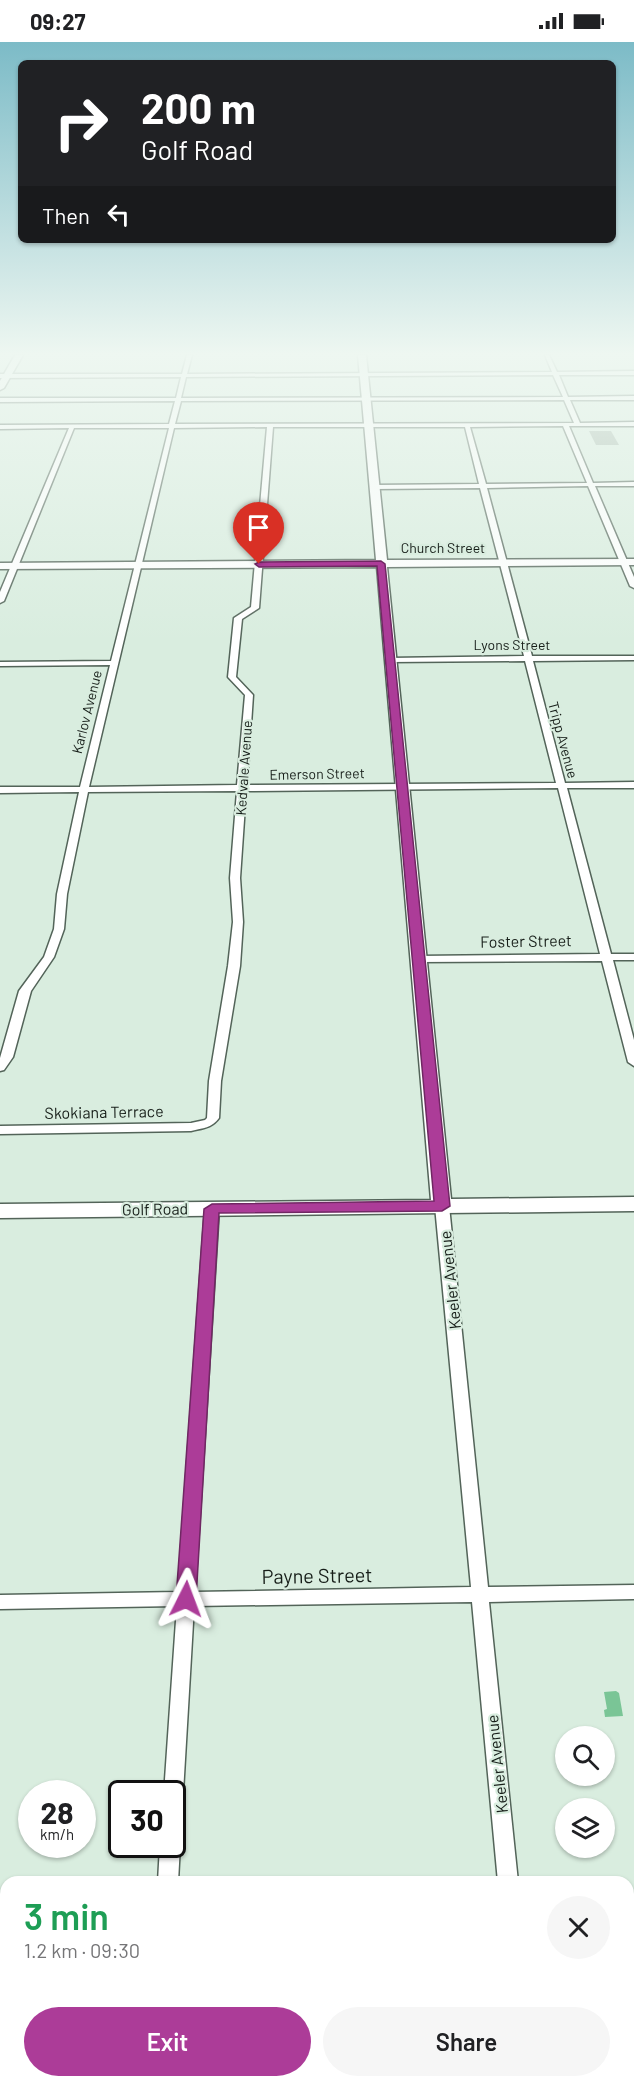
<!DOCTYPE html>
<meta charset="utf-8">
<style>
body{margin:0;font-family:Barlow,sans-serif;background:#f6f6f6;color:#202124;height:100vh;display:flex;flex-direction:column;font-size:22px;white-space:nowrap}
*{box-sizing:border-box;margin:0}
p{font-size:20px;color:#757577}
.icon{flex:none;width:33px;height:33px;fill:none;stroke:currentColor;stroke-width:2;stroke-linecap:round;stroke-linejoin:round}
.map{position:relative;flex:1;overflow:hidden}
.details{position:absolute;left:0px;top:1834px;width:634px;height:212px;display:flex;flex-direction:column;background:#fff;border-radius:18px 18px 0 0;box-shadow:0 2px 4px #0004}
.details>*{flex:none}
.top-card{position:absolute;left:18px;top:18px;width:598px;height:183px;border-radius:9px;box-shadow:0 2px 4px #0004;background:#202124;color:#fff;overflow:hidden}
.buttons{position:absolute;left:555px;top:1684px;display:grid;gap:12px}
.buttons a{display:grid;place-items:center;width:60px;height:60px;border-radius:50%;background:#fff;box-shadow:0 2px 4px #0004;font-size:30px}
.speed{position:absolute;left:18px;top:1738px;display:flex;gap:12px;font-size:30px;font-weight:700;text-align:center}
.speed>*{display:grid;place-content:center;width:78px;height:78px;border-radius:50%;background:#fff;box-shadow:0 2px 4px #0004;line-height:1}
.speed small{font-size:15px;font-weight:400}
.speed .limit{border:3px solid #111;border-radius:9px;background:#fff;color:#111}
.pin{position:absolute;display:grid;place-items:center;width:51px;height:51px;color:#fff;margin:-62px -26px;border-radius:50% 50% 50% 0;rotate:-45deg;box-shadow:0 0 6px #0007}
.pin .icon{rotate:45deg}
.me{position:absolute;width:66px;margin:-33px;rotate:3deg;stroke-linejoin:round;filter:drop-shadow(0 0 4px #0008)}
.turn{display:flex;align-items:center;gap:21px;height:126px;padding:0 24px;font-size:27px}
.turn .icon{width:78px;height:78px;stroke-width:2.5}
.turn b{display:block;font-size:42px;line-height:51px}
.then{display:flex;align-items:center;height:57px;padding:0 24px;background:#0003;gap:12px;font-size:22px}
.round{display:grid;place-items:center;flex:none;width:63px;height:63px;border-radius:32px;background:#f6f6f6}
.overview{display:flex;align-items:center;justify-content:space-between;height:102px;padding:0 24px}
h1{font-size:36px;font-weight:600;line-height:45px;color:#1e9e55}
.button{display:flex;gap:12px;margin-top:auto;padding:12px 24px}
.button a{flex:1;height:69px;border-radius:36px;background:#ac3c98;color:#fff;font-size:24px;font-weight:600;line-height:69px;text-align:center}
.button a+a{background:#f6f6f6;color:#202124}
.status{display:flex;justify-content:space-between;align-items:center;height:42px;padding:0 30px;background:#fff;direction:ltr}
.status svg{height:16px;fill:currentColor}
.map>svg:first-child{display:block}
.water{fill:#7ac596}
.building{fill:#a4b7aa}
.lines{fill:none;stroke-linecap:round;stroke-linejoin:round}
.street-casing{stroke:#536459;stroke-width:3}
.secondary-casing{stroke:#536459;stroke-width:3}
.street{fill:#fff;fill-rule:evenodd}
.secondary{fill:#fff;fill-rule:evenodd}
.route{fill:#ac3c98;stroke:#702763;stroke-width:1.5}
.labels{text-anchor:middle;stroke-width:4.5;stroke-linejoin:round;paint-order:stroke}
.far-street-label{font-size:14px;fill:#161d18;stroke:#d9eddf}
.street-label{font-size:16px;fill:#161d18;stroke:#d9eddf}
.near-street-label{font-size:20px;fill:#161d18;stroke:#d9eddf}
</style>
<div class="status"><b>09:27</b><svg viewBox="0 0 49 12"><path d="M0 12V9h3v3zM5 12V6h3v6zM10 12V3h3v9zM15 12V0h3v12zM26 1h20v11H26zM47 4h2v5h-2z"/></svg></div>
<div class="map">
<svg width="634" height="2045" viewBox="0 0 634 2045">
<rect width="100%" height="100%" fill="#d9eddf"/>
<!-- water -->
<path class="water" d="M604,1650L616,1649L619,1651L623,1674L605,1675L604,1668L607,1667Z"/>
<!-- building -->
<path class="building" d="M589,389H611L619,403H596Z"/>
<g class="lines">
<defs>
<g id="street">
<path d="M187,313H192L187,332L552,330L545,313H549L557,330L634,329V333H559L568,355L634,354V358H570L580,381L634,380V384H569L593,441L634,440V444H595L634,535V546L630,544L588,444L487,446L532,614H634V618L533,619L565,741L634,740V746H567L611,912H634V918H613L634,998V1024L628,1020L602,919L419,920L414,917L419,914L600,912L558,746L246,749L240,836L243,880L240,924L221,1039L219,1076C212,1086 203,1086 191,1089L0,1092V1084L191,1081L205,1078L207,1076L209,1039L228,924L233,880L230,836L237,749L88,750L67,852L64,887L54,915L31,949L13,1015L4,1028L0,1029V1016L19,949L44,915L54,887L57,852L79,750L0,751V745H80L110,623L0,624V620L111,619L169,386H74L4,559L0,561V550L69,386L0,387V383L169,382L175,359L0,360V356H176L181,335L0,336V332H182ZM553,333L563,355L181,356L186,335ZM564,358L574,381L175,382L181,359ZM563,384L587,441L486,442L470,385ZM267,385L251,565L234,576L228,635L245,653L237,743L89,745L174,386ZM273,385H465L479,442L374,443L371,445L374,447L480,446L524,614L390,616L386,618L390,620L525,619L556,741L247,743L253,653L236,635L242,577L259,566Z"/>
<path d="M442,1160L447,1161L449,1164L488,1545L634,1543V1557L489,1560L518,1840H498L472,1560L194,1564L182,1768L179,1774L172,1777V1752H164L177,1564L0,1567V1553L178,1550L205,1167L207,1164H217L219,1167L195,1550L471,1545L435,1164L437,1161Z"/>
<path d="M172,1795L177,1796L180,1803L178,1840H158L160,1803H172Z"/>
<rect x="144" y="2040" width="22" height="5"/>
<rect x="517" y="2040" width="22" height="5"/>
</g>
<g id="secondary">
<path d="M15,313H23L4,346L0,348V339Z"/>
<path d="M358,313H366L387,518L634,517V523L387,525L451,1157L634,1155V1169L0,1176V1162L431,1158L377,525L0,527V521L376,518Z"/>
</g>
</defs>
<!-- street casing -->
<use href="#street" class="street-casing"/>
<!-- secondary casing -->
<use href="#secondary" class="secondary-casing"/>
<!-- street -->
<use href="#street" class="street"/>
<!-- secondary -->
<use href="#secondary" class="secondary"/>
</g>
<!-- sky -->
<linearGradient id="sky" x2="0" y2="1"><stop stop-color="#7cbbc7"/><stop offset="0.52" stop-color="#eef7f1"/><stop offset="1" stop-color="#eef7f1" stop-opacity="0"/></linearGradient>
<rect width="634" height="599" fill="url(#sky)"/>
<!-- route -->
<path class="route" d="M381,519L385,522L450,1164L442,1169L219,1171L196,1557L193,1563L186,1566L179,1563L176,1557L204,1167L212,1162L434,1159L377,524L259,525L255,522L259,520Z"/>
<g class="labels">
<!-- far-street labels -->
<g class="far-street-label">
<text x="443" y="511">Church Street</text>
<text x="512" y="608">Lyons Street</text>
<text transform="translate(87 670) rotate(-76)" y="5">Karlov Avenue</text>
<text transform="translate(563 698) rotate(75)" y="5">Tripp Avenue</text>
<text transform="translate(244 726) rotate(-86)" y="5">Kedvale Avenue</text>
<text transform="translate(317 732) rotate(-1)" y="5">Emerson Street</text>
</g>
<!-- street labels -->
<g class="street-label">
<text transform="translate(526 899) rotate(-1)" y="6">Foster Street</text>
<text transform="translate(104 1070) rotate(-1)" y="6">Skokiana Terrace</text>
<text transform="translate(155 1167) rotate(-1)" y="6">Golf Road</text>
<text transform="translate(450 1238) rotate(-96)" y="6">Keeler Avenue</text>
<text transform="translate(497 1722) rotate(-96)" y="6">Keeler Avenue</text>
</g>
<!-- near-street labels -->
<g class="near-street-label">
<text transform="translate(317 1534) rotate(-1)" y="7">Payne Street</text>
</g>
</g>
</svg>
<div class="buttons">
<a><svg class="icon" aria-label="search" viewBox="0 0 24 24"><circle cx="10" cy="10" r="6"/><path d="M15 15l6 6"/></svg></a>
<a><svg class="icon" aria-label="layers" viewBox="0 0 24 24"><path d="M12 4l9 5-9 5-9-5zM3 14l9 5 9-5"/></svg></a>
</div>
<div class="speed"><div>28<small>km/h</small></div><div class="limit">30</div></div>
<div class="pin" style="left:259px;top:522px;background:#d93025"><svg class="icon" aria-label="arrive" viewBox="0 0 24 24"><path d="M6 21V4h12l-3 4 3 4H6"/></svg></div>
<svg class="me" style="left:186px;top:1557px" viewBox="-20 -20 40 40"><path d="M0-17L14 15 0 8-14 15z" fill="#ac3c98" stroke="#fff" stroke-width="4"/></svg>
<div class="top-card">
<div class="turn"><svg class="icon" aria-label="right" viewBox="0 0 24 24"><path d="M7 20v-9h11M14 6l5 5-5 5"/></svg><div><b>200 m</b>Golf Road</div></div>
<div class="then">Then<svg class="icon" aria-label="left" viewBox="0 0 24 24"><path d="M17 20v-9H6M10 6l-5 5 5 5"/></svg></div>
</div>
<section class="details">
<div class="overview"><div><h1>3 min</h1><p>1.2 km · 09:30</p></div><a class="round"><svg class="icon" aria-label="close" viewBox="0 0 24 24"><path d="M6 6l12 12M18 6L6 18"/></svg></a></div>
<div class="button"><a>Exit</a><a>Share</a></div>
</section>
</div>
